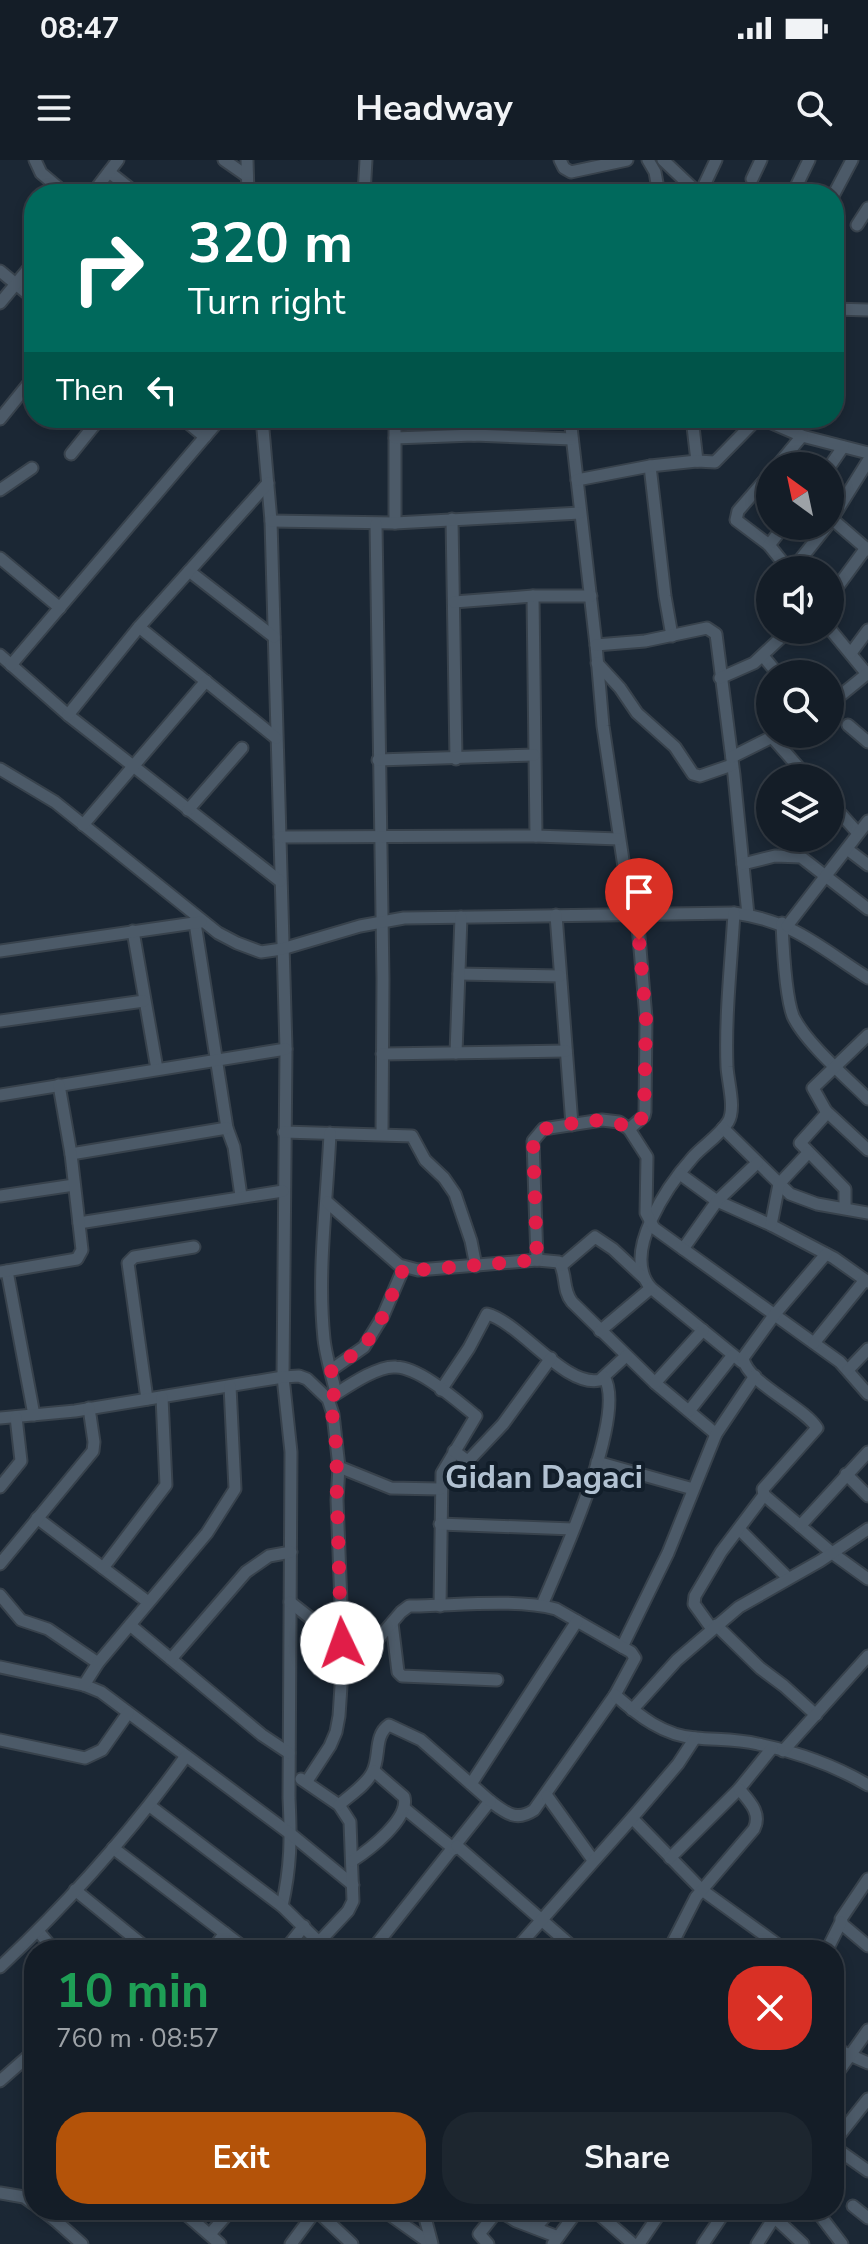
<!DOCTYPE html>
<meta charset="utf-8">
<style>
body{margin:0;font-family:"Nunito Sans",sans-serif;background:#1d262f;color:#f1f3f6;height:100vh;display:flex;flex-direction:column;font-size:30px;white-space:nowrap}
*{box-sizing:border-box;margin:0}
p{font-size:26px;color:#9da2a7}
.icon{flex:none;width:44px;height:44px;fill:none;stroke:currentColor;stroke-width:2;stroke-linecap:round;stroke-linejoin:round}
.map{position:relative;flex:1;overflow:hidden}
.sheet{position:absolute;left:24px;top:1780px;width:820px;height:280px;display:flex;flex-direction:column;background:#141d27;border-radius:32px;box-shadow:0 4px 12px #0003,0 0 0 2px #333b44}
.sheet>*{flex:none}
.top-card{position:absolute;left:24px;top:24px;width:820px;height:244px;border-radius:32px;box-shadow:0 4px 12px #0003,0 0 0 2px #333b44;background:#00695c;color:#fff;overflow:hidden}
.needle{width:52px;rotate:327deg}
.tools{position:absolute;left:756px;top:292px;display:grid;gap:16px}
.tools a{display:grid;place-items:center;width:88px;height:88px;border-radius:50%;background:#141d27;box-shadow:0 4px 12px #0003,0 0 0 2px #333b44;font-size:40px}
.pin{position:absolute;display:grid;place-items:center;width:68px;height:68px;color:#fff;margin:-82px -34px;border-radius:50% 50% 50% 0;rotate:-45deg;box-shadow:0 0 8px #0007}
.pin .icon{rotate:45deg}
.me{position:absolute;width:88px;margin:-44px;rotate:357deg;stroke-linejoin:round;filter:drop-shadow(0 0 6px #0008)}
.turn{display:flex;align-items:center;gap:28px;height:168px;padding:0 32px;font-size:36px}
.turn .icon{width:104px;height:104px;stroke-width:2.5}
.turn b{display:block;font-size:56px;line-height:68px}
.then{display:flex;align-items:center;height:76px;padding:0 32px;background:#0003;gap:16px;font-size:30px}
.round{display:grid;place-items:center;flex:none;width:84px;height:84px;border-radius:32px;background:#1d262f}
.head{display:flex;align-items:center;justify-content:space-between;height:136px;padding:0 32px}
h1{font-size:48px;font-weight:700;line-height:60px;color:#1e9e55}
.cta{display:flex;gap:16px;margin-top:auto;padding:16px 32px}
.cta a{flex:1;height:92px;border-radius:32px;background:#b45309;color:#fff;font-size:32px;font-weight:700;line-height:92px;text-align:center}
.cta a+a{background:#1d262f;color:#f1f3f6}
.status{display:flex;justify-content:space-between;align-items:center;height:56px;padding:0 40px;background:#141d27;direction:ltr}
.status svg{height:22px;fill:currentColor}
header{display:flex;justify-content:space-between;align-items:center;height:104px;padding:0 32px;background:#141d27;font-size:36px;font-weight:700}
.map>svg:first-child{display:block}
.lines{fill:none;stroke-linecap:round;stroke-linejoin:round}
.minor-casing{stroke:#38424c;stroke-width:15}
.minor{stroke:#4c5a68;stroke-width:11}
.route{stroke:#e11d48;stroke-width:14;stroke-dasharray:0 25.2}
.labels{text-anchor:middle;stroke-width:8;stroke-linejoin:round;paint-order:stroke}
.district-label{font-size:32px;font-weight:bold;fill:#b1c1d1;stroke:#121e2a}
</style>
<div class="status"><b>08:47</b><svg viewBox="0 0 49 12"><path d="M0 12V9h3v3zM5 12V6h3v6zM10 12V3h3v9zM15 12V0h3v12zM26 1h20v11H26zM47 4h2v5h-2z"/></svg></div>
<header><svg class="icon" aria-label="menu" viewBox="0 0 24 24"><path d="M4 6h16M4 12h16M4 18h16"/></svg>Headway<svg class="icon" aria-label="search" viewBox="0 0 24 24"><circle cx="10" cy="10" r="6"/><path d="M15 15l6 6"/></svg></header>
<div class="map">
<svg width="868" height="2084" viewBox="0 0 868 2084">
<rect width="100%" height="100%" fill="#1b2734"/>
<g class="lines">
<defs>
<g id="minor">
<path d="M35,0L41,13L66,34"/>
<path d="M224,0L247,16"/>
<path d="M247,0L248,34"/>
<path d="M560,0L564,8L571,12L627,0"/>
<path d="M648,0L655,12L659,34"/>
<path d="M663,0L699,34"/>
<path d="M109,12L137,34"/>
<path d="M752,19L761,0"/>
<path d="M793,33L809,0"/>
<path d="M92,34L118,0"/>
<path d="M364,34L366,0"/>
<path d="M700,34L716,0"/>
<path d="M834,34L852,0"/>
<path d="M857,65L868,48"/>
<path d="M0,111L34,139"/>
<path d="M0,143L34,102"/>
<path d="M834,149L868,150"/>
<path d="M182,258L205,277"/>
<path d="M262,258L271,361L286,889L283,1217L291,1292L289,1638C291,1678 291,1706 282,1746"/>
<path d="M395,258V363"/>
<path d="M474,258V275"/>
<path d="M570,258L596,485L603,566L631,754"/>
<path d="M692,258L697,301"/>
<path d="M760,258L802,276L868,293"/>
<path d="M0,259L34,217"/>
<path d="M395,278L474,275L572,279"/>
<path d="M71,294L100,258"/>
<path d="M650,306L665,436L672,476"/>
<path d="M777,306L802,276"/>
<path d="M830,306L843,287"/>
<path d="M770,314L738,351L736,360L769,385L789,410"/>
<path d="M577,320L650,306L697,301L715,302L758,258"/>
<path d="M0,330L32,308"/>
<path d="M452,359L456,599"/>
<path d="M832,359L868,390"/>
<path d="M271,361L395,363L580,353"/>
<path d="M830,362L868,301"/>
<path d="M376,364L383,819L382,974"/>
<path d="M769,385L784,366"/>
<path d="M0,398L60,448"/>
<path d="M792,410L827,366"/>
<path d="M189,411L274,477"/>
<path d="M533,436L536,676"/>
<path d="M830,437L866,388"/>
<path d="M454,442L533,436H591"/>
<path d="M139,467L276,578"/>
<path d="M830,469L867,514"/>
<path d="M596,485L645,481L707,468L716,474L734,615L748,755"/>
<path d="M851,493L868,470"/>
<path d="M0,495L68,555L280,721"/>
<path d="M763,496L778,514"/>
<path d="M597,503L620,528L637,553L675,587L693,614L700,616L732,605"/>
<path d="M11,505L221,258"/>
<path d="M720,518L754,503L789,470"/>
<path d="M830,544L868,513"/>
<path d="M68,555L139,467L268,323"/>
<path d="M848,565L868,582"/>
<path d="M772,577L808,618"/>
<path d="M732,597L778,574"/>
<path d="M378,600L534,595"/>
<path d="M0,609L55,642L218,773L237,783L261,792L282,789L360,766L404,758L734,753C794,761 819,787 868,818"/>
<path d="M830,642L858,673"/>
<path d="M188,650L242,588"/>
<path d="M83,665L206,521"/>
<path d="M280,677L536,676L619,679"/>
<path d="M847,689L868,705"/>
<path d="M743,704L775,696L801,697L868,749"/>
<path d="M734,753C731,804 725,856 727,907C728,923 736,949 728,962C719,976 704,985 693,997C669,1024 620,1093 651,1128L742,1202"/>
<path d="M556,755L572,965"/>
<path d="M195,763L227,968L234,987L241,1036"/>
<path d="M782,763C783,787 785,835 793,856C805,882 847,918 868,939"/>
<path d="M787,766L868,661"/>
<path d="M133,771L157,909"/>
<path d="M0,791L201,762"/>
<path d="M459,814L560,816"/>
<path d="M0,861L144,841"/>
<path d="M456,893L461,757"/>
<path d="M382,894L566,891"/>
<path d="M0,935L286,889"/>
<path d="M826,951L868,990"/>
<path d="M723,968L790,1034L817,1044L868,1053"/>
<path d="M629,969L644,956L645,952L646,858L637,754"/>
<path d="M284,972L412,976L425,1000L444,1018L455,1034L471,1081L476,1106"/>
<path d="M330,973C327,1042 317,1111 324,1179C326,1197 332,1216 336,1233"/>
<path d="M71,994L227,968"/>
<path d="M680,1014L717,1041L771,1065L834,1098L868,1122"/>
<path d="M0,1036L74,1025"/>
<path d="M327,1042L399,1105L418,1110L537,1100L559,1102C567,1114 562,1130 572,1142L655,1223L716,1274"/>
<path d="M845,1048V1029L800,983L827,953L813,928L868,875"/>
<path d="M79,1063L283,1031"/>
<path d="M771,1065L779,1024L808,993"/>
<path d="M683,1089L717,1041L757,1003"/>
<path d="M537,1100L533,981L543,969L602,960L619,962L629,969L647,997L646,1053L654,1068L840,1202L868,1234"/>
<path d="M562,1105L595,1077L613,1089L643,1117"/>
<path d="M7,1111L34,1255"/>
<path d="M0,1112L77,1099L82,1090L71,994L59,925"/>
<path d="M600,1171L651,1128"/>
<path d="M814,1183L865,1120"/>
<path d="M331,1210L364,1187L383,1156L404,1107"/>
<path d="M848,1210L868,1189"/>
<path d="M655,1223L703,1170"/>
<path d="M441,1230L469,1188L487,1154C521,1163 565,1228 600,1220L626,1196"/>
<path d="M147,1239L128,1103L134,1097L194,1087"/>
<path d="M328,1239C344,1229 377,1205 396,1207C421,1208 457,1241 476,1256L442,1313L440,1446"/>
<path d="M689,1251L733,1195"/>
<path d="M0,1258L75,1251L283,1217L299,1216L307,1219L328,1239L333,1254L339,1307L337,1340L343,1496L339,1556L336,1572L330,1586L307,1621"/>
<path d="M454,1291L466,1300L470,1299L503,1264L551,1198"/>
<path d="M597,1302L693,1329"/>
<path d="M339,1307L391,1328L440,1329"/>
<path d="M846,1314L868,1336"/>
<path d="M0,1327L21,1301L16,1257"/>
<path d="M764,1335L832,1393L868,1419"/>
<path d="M37,1358L148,1442"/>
<path d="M440,1364L573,1369"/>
<path d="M800,1366L868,1292"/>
<path d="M739,1369L788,1418"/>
<path d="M0,1404L93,1291L94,1282L89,1248"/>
<path d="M103,1408L166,1325L162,1237"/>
<path d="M0,1435L21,1460L48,1469L98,1503"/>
<path d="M290,1442L342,1483"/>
<path d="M542,1445C560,1403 628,1254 604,1217"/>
<path d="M392,1463L398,1512L402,1516L497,1520"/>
<path d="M130,1465L262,1575L289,1593"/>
<path d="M716,1465L760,1508L784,1526L816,1555"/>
<path d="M712,1469L694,1444L695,1436L721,1392L764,1335L763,1329L817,1268C803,1246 747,1223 743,1198L775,1154L826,1094"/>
<path d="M622,1487L668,1393L716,1274L755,1216"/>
<path d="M343,1496L378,1479L401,1452L409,1446C452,1446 515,1438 556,1449L631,1492L635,1498L615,1535L534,1650C516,1662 506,1653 490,1641L372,1790"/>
<path d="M171,1499L246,1412L269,1396L291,1392"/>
<path d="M0,1507L84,1525L101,1532L292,1675L353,1725"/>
<path d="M84,1525L98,1503L207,1373L235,1329L230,1226"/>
<path d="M615,1535C639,1556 664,1576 696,1578C717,1580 737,1579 758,1584C797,1592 834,1605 868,1625"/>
<path d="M632,1550L677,1500L739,1447L820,1401L868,1369"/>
<path d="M0,1580L85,1598L102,1590L128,1553"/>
<path d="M783,1591L868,1496"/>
<path d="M301,1619L339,1645L350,1662L353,1741L348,1751L319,1782"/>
<path d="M471,1624L577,1461"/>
<path d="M547,1636L593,1700"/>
<path d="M339,1645C350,1635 365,1626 372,1613C381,1598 373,1576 389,1565L421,1580L490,1641"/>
<path d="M150,1646L282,1746L327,1790"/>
<path d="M404,1648L454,1689"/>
<path d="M632,1658L702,1730L785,1790"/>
<path d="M457,1686L576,1790"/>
<path d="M113,1688L247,1790"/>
<path d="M670,1698L739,1629L772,1588"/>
<path d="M352,1701C369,1690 410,1659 404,1637L374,1611"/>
<path d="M868,1719L841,1759L843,1765L868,1786"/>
<path d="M75,1730L149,1790"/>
<path d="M38,1771L54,1790"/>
<path d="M212,1790L225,1773"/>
<path d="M285,1790L304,1766"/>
<path d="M515,1790L632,1658L678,1604L695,1578"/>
<path d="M669,1790L696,1737L754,1669C762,1653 749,1641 739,1629"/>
<path d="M827,1790L841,1762"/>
<path d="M0,1807C68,1743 131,1672 186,1596"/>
<path d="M834,1888L868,1903"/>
<path d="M834,1918L868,1870"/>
<path d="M0,1921L34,1891"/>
<path d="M837,1978L868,1939"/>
<path d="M834,1987L868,2011"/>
<path d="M0,2033L24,2037L34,2044"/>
<path d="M853,2046L868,2058"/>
<path d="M42,2050L55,2060L63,2050"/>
<path d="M181,2050L220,2084"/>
<path d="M383,2050L431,2084"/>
<path d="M423,2050L432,2084"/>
<path d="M498,2050L516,2061L558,2077"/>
<path d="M594,2050L633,2084"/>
<path d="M816,2050L842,2084"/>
<path d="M774,2057L803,2084"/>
<path d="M55,2060L82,2084"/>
<path d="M535,2068L551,2050"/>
<path d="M210,2074L231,2050"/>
<path d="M291,2084L314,2053L318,2052L352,2084"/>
<path d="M488,2084L479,2074L498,2050"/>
<path d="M553,2084L575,2054L583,2050"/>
<path d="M639,2084L662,2050"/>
<path d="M703,2084L726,2050"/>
<path d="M757,2084L779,2050"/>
</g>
</defs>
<!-- minor casing -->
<use href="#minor" class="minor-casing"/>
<!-- minor -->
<use href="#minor" class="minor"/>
</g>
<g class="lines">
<!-- route -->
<path class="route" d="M342,1483C339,1437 339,1391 337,1344C336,1308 339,1274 328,1239L336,1233L331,1210L364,1187L383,1156L404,1107L418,1110L537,1100L533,981L543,969C570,965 605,952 629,969L644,956L646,858L639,780"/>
</g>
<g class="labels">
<!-- district labels -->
<g class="district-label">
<text x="544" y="1328">Gidan Dagaci</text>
</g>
</g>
</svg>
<div class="tools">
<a><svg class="needle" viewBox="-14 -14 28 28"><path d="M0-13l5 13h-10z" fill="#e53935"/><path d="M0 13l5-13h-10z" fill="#9da2a7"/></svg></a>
<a><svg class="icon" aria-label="sound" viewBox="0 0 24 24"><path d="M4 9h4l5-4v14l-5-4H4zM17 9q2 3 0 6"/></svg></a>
<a><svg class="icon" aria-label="search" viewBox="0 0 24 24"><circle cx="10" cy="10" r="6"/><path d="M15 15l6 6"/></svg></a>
<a><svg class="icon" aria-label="layers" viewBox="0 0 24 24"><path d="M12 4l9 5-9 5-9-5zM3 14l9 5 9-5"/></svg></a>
</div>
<div class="pin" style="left:639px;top:780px;background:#d93025"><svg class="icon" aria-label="arrive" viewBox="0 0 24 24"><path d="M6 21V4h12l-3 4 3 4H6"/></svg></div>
<svg class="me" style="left:342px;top:1483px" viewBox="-20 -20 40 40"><circle r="19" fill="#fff"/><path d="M0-13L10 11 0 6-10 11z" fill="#e11d48"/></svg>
<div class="top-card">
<div class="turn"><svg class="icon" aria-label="right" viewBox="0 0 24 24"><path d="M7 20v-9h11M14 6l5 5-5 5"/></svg><div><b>320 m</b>Turn right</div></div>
<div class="then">Then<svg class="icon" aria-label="left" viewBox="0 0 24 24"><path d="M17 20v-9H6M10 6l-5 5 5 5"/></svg></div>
</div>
<section class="sheet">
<div class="head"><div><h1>10 min</h1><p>760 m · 08:57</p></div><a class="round" style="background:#d93025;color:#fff"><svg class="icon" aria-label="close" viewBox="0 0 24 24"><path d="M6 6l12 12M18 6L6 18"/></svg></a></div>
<div class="cta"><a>Exit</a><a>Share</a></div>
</section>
</div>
